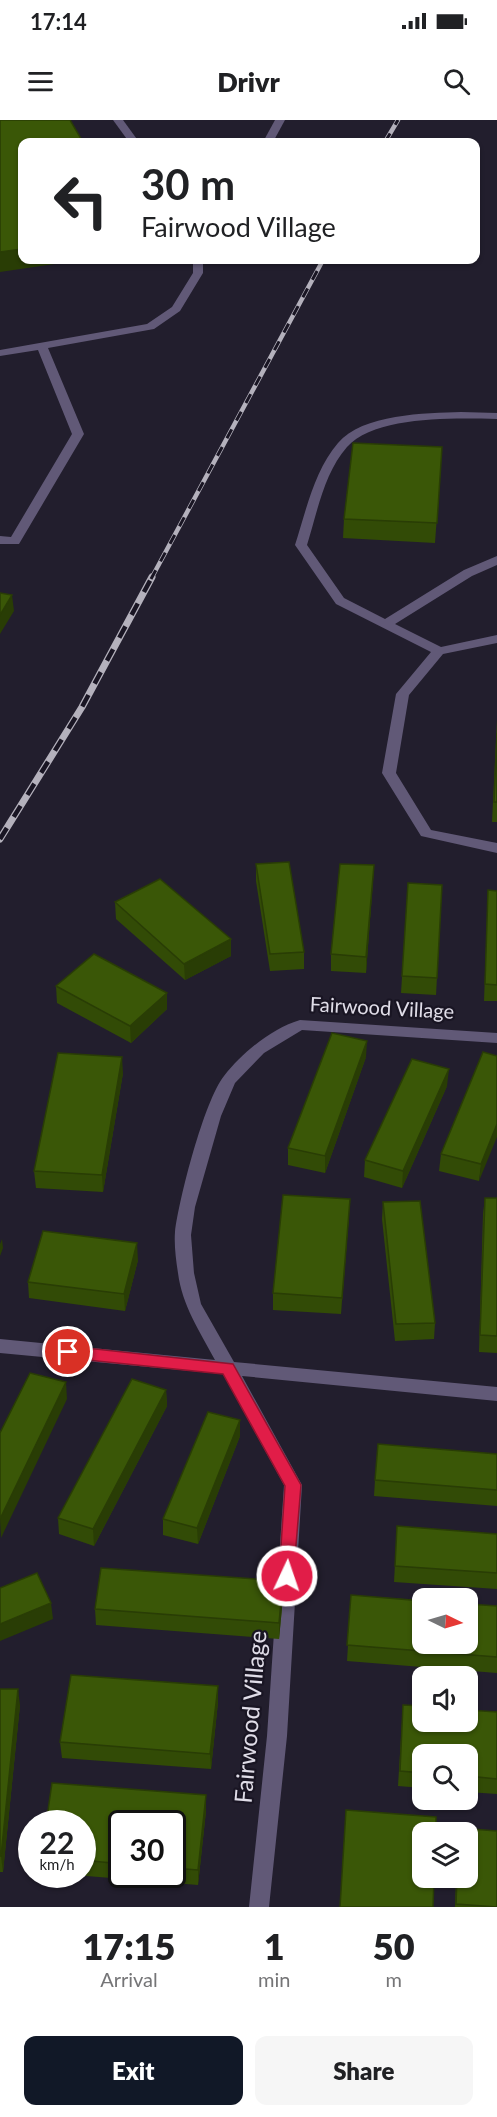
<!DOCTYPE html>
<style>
body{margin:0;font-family:Lato,sans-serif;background:#f6f6f6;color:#202124;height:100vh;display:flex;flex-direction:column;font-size:22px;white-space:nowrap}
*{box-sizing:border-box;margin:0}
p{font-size:20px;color:#757577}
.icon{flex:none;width:33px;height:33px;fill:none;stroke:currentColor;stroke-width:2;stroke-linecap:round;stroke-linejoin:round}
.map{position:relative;height:1787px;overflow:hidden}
.drawer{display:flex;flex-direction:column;background:#fff;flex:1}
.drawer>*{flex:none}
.banner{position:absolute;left:18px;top:18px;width:462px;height:126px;border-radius:12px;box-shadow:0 2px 4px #0004;background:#fff;color:#202124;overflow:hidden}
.needle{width:39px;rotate:95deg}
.fabs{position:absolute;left:412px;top:1468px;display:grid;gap:12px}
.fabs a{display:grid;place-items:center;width:66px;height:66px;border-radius:12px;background:#fff;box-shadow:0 2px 4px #0004;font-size:30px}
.speed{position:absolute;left:18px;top:1690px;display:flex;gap:12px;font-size:30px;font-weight:700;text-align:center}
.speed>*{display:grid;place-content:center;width:78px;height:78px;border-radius:50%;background:#fff;box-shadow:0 2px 4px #0004;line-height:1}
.speed small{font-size:15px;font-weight:400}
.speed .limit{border:3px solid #111;border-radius:9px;background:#fff;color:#111}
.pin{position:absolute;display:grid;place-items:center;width:51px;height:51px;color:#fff;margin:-26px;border:3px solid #fff;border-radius:50%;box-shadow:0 2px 6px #0007}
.me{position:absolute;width:66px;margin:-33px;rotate:3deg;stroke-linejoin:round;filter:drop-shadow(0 0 4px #0008)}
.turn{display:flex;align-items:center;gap:21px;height:126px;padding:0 24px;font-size:27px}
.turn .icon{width:78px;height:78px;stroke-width:2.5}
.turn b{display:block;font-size:42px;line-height:51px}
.eta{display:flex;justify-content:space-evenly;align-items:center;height:102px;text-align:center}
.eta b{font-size:36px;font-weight:800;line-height:42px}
.cta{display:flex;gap:12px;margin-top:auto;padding:12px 24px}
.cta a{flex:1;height:69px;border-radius:12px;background:#111827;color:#fff;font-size:24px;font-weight:800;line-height:69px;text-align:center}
.cta a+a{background:#f6f6f6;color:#202124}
.status{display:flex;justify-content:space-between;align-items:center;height:42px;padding:0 30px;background:#fff;direction:ltr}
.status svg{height:16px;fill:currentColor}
header{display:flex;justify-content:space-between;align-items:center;height:78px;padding:0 24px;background:#fff;font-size:27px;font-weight:800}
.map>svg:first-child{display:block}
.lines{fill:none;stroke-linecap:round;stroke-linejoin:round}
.minor{fill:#615977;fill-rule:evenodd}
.rail-far1-casing{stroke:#b4b1bc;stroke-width:4.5}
.rail-casing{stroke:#b4b1bc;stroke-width:7}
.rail-far1{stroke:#191523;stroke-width:3;stroke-dasharray:10;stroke-linecap:butt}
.rail{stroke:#191523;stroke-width:4.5;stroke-dasharray:13;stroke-linecap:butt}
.wall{fill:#324b06;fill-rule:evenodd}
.shaded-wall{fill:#293d05}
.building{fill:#3a5707;stroke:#293d05;stroke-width:1.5}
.route{fill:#e11d48;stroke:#92132f;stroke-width:1.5}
.labels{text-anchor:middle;stroke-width:4.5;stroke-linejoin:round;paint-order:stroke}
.street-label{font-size:20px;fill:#e0dde8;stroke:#191523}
.near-street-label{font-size:24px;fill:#e0dde8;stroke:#191523}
</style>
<div class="status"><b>17:14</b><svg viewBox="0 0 49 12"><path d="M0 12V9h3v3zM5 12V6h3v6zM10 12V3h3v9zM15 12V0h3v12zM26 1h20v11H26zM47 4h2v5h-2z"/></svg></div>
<header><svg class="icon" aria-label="menu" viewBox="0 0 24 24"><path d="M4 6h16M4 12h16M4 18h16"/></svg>Drivr<svg class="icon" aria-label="search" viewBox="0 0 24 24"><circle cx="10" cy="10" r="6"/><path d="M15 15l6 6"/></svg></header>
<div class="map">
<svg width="497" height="1787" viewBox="0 0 497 1787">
<rect width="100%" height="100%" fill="#221e2d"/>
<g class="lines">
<!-- minor -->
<g class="minor">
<path d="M113,0H123L139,22H129Z"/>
<path d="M275,0H285L273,22H263Z"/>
<path d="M193,140H203V153L180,191L154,209L48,228L84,314L19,424H0V416L11,417L72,314L38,230L0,236V230L147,204L172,187L193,153Z"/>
<path d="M461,292L497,293V299C457,298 375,295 347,327C324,353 317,393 307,425L344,478L385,499L464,450L497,436V445L472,456L395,504L441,527L497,515V523L443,534L409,575L396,653L431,710L497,723V733L421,716L382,653L396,574L431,532L336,484L295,425C306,391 314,351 338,323C362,294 426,293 461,292Z"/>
<path d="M300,900L497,913V923L302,910L264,933L235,963L221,996L195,1087L191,1115L194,1153L201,1184L234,1242L497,1267V1281L242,1256L302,1365L287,1616L269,1787H249L267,1616L284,1365L223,1254L0,1233V1219L215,1240C200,1212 182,1185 178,1153C176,1140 174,1125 175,1112C179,1079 204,981 224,956C242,933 272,908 300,900Z"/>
</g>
<defs>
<g id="rail-far1">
<path d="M385,22L398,0"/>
<path d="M151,459L323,140"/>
</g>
<path id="rail" d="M0,719L82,587L152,457"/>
</defs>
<!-- rail-far1 casing -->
<use href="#rail-far1" class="rail-far1-casing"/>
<!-- rail casing -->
<use href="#rail" class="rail-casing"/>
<!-- rail-far1 -->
<use href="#rail-far1" class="rail-far1"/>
<!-- rail -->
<use href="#rail" class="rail"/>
</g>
<!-- wall -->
<g class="wall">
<path d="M442,327L435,423L343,418L344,399Z"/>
<path d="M497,600V702H492Z"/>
<path d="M256,744L304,832V849L270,851L256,761Z"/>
<path d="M374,745L366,853L331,851V834Z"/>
<path d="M408,763L442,765L436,875L401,873Z"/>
<path d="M488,770L497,771V881H484Z"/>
<path d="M115,782L231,819V836L185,860L116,799Z"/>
<path d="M56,866L167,889L131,923L57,883Z"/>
<path d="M497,936L479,1061L439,1051L441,1034Z"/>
<path d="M366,937L325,1053L288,1045V1028Z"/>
<path d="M123,953L103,1072L36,1068L34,1051Z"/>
<path d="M447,966L402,1068L364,1057L365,1040Z"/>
<path d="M485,1078H497V1233L479,1232L483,1094Z"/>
<path d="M383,1082L435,1203L434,1219L395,1221L382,1099Z"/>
<path d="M349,1096L341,1194L273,1190V1173Z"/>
<path d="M138,1140L125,1191L29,1178L28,1162Z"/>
<path d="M166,1270L167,1286L94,1426L59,1414L58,1398Z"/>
<path d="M240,1316L198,1424L163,1415V1399Z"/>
<path d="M497,1334V1386L374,1376L375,1360Z"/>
<path d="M397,1406L497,1414V1469L394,1462Z"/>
<path d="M351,1475L497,1486V1553L347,1541Z"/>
<path d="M283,1477L279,1519L96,1505L95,1489Z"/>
<path d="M0,1569L20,1585L3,1752H0Z"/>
<path d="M218,1582L211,1649L62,1638L60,1622Z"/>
<path d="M403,1585L497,1592V1674L468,1672V1635H423V1668L398,1666Z"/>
<path d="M206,1675V1691L198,1765L74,1755H82V1704ZM122,1704H172V1755H122Z"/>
<path d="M456,1758H468L497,1787H455Z"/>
</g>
<!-- shaded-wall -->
<g class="shaded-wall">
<path d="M22,129V140H82L0,152V132Z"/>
<path d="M12,475L14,491L0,514V495Z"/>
<path d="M374,745L373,762L366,853V837Z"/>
<path d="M231,819V836L185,860L184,844Z"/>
<path d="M167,873V889L131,923L130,906Z"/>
<path d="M367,921L366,937L325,1053V1036Z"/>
<path d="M122,937L123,953L103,1072L102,1055Z"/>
<path d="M449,949L447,966L402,1068L403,1051Z"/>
<path d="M497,1004V1017L479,1061L481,1044Z"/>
<path d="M350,1079L349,1096L341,1194L342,1178Z"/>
<path d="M2,1119L3,1128L0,1136V1124Z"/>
<path d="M137,1123L138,1140L125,1191L124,1174Z"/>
<path d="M66,1262L67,1279L1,1418L0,1399Z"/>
<path d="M166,1270L167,1286L94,1426L93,1409Z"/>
<path d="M240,1300V1316L198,1424L197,1408Z"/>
<path d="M283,1461V1477L279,1519V1503Z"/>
<path d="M51,1483L53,1499L0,1521V1504Z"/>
<path d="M218,1566V1582L211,1649L210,1634Z"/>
<path d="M18,1569L20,1585L3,1752L1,1736Z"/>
<path d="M206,1675V1691L198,1765V1750Z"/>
</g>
<!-- building -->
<g class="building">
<path d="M0,0H70L83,22H22V129L0,132Z"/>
<path d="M353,323L442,327L437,403L344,399Z"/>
<path d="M0,473L12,475L0,495Z"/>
<path d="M497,613V682H494Z"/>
<path d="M289,742L304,832L270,834L256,744Z"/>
<path d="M340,744L374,745L366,837L331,834Z"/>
<path d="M160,759L231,819L184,844L115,782Z"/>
<path d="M408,763L442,765L437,858L402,856Z"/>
<path d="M488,770L497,771V865L485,864Z"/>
<path d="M94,834L167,873L130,906L56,866Z"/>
<path d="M332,913L367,921L325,1036L288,1028Z"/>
<path d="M483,932L497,936V1004L481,1044L441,1034Z"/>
<path d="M58,933L122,937L102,1055L34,1051Z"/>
<path d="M412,939L449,949L403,1051L365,1040Z"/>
<path d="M283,1075L350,1079L342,1178L273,1173Z"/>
<path d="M485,1078H497V1216L480,1215Z"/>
<path d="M420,1081L435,1203L396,1204L383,1082Z"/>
<path d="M43,1111L137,1123L124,1174L28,1162Z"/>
<path d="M30,1253L66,1262L0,1399V1313Z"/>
<path d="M132,1259L166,1270L93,1409L58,1398Z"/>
<path d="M208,1292L240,1300L197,1408L163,1399Z"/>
<path d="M378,1324L497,1334V1370L375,1360Z"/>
<path d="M397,1406L497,1414V1453L395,1446Z"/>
<path d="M101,1448L283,1461L279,1503L95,1489Z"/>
<path d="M37,1453L51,1483L0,1504V1468Z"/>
<path d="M351,1475L423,1481V1524H468V1484L497,1486V1537L347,1525Z"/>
<path d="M71,1555L218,1566L210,1634L60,1622Z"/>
<path d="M0,1569H18L1,1736H0Z"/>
<path d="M403,1585L423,1586V1602H468V1590L497,1592V1659L468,1656V1635H423V1653L400,1651Z"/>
<path d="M52,1663L206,1675L198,1750L172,1748V1704H122V1744L82,1740V1704H46Z"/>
<path d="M346,1690L436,1697V1713H423V1758H434L433,1787H340Z"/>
<path d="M459,1708L497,1711V1787L456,1784L457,1758H468V1713H459Z"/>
</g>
<!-- route -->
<path class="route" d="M68,1226L233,1244L301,1365L293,1461H281L279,1456L285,1366L223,1254L68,1238L61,1232Z"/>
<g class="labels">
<!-- street labels -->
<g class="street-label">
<text transform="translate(382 888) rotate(3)" y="7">Fairwood Village</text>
</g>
<!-- near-street labels -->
<g class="near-street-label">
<text transform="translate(251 1597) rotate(-85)" y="8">Fairwood Village</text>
</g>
</g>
</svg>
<div class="fabs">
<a><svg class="needle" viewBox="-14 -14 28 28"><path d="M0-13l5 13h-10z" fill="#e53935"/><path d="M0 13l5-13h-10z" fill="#757577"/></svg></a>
<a><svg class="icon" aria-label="sound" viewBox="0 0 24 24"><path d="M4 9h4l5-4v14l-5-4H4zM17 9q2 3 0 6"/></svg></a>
<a><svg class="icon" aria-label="search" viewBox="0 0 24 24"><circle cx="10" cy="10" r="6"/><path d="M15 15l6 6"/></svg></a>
<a><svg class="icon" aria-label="layers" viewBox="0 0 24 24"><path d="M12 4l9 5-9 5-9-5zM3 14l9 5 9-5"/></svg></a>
</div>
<div class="speed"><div>22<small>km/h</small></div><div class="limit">30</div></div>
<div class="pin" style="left:68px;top:1232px;background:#d93025"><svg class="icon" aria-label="arrive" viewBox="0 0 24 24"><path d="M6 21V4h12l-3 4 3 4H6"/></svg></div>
<svg class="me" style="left:287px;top:1456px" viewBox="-20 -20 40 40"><circle r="17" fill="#e11d48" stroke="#fff" stroke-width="3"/><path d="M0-11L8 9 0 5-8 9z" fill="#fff"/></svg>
<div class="banner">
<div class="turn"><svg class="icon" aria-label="left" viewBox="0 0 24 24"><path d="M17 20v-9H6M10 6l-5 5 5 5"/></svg><div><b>30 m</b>Fairwood Village</div></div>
</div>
</div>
<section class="drawer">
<div class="eta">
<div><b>17:15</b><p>Arrival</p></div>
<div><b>1</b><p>min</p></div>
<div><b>50</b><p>m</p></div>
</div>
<div class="cta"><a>Exit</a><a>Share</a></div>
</section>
